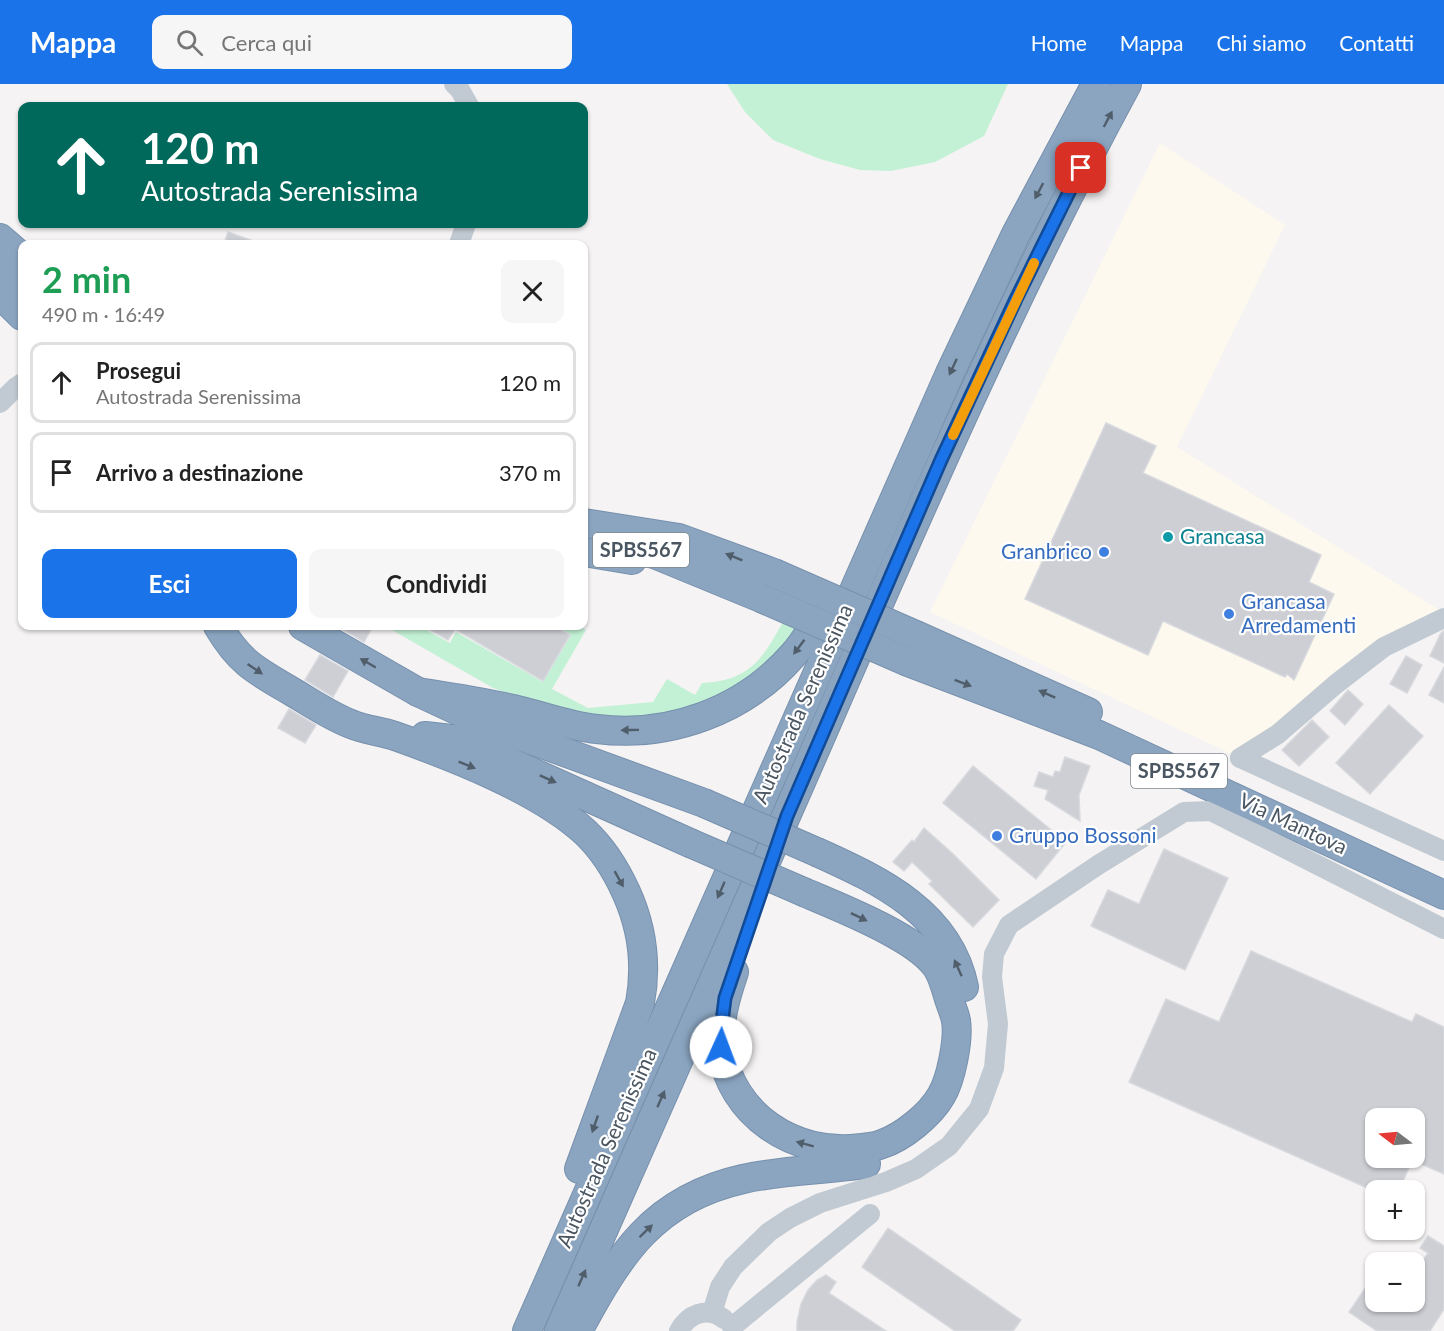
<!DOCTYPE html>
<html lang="it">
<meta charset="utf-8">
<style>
body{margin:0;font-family:Lato,sans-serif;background:#f6f6f6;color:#222;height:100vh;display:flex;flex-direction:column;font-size:22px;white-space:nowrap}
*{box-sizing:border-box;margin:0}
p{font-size:20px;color:#767676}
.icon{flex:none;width:33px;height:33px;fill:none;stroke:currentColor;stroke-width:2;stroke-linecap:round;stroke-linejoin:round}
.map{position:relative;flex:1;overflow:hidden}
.side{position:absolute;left:18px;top:156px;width:570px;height:390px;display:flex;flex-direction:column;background:#fff;border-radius:12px;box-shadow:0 2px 4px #0004}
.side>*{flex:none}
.guide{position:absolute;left:18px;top:18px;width:570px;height:126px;border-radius:12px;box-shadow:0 2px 4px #0004;background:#00695c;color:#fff;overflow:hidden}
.needle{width:39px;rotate:286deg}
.buttons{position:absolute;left:1365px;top:1024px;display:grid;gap:12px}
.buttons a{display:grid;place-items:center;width:60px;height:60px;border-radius:12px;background:#fff;box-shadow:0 2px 4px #0004;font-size:30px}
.pin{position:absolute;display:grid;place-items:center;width:51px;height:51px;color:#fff;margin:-26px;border-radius:12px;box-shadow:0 3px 9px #0006}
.me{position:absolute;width:66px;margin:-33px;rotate:2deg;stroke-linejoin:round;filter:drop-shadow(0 0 4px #0008)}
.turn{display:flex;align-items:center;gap:21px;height:126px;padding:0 24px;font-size:27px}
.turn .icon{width:78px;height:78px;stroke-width:2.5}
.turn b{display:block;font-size:42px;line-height:51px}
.round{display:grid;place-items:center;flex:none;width:63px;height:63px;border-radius:12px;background:#f6f6f6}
.summary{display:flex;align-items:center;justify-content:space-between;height:102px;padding:0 24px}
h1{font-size:36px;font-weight:700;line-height:45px;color:#1e9e55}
.button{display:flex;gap:12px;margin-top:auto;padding:12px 24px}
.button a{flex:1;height:69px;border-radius:12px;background:#1a73e8;color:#fff;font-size:24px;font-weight:700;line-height:69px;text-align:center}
.button a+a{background:#f6f6f6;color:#222}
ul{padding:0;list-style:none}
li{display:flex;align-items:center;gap:18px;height:81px;margin:0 12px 9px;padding:0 12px;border:3px solid #e0e0e0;border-radius:12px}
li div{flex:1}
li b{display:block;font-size:22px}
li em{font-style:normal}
header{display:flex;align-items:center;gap:36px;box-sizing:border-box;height:84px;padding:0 30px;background:#1a73e8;color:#fff}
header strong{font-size:28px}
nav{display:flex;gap:33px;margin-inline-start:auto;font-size:21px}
.search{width:420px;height:54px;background:#f6f6f6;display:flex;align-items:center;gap:15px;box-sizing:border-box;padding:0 21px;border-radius:12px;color:#767676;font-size:22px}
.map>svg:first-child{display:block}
.commercial{fill:#fdf9ef}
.green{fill:#c3f1d5}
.building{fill:#cdcfd5;stroke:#d7d9de;stroke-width:1.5}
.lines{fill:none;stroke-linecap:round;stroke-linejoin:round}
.highway-casing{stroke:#7690ad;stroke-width:30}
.minor{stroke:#c1cad2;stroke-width:20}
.highway{stroke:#8ba5c1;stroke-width:28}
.highway-bridge-casing{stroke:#7690ad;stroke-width:30;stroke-linecap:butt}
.highway-bridge{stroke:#8ba5c1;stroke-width:28}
.oneway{fill:#505e6b}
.route-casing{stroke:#114b97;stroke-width:15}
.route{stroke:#1a73e8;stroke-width:10}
.slow{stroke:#f59e0b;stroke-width:10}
.culture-dot{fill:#0f9aa8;stroke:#fff;stroke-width:2}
.shop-dot{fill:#3f7fe0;stroke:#fff;stroke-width:2}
.labels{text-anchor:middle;stroke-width:4.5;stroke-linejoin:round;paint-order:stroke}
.shield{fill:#fff;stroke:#808990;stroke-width:1.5}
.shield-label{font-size:20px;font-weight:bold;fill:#4a5661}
.culture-label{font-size:21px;fill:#0d838f;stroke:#fff;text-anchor:start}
.shop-label{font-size:21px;fill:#366cbe;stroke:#fff;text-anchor:start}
.street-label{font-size:21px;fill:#4a5661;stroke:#fff}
</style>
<header>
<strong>Mappa</strong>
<div class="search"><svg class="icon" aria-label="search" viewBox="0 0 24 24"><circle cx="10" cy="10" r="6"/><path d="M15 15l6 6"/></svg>Cerca qui</div>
<nav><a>Home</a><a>Mappa</a><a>Chi siamo</a><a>Contatti</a></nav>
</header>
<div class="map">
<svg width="1444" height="1247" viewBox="0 0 1444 1247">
<rect width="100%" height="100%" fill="#f5f3f3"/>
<!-- commercial -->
<path class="commercial" d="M1160,59L1285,141L1177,363L1444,529L1384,563L1240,674L930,528Z"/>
<!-- green -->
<g class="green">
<path d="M727,0H1008L984,52L935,78L891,87L860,86L820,75L773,56L745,28Z"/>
<path d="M783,538L800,546C785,560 771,579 754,591C689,638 620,641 545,620C527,615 510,611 493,604L385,542H419L450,559L456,548L543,598L571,551L557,542H578L586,546L552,605L588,624L653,618L667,595L695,611L702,599C749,597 762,576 783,538Z"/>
</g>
<!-- building -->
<g class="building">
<path d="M228,148L259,159L258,160H224Z"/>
<path d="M1106,339L1156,362L1143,389L1321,471L1309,498L1334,510L1294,596L1287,590L1285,593L1163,537L1148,571L1025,515Z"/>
<path d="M337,542H373L364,558Z"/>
<path d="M423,542H553L570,551L543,597L455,545L448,556Z"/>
<path d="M1444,547V579L1430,572L1441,549Z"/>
<path d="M320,571L348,587L333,613L305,596Z"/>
<path d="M1406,572L1422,581L1407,609L1390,600Z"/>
<path d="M1444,583V619L1429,611Z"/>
<path d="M1348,606L1363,620L1345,641L1330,627Z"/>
<path d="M1389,621L1423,652L1370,710L1336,679Z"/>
<path d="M289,625L316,641L305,659L278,644Z"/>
<path d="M1312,636L1329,653L1299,682L1282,666Z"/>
<path d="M1065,673L1090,682L1079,711L1080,737L1045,715L1048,706L1034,702L1039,688L1053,693L1055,687L1060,688Z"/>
<path d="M973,682L1066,758L1036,795L943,719Z"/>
<path d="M924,744L952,769L999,816L973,843L929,800L932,797L912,778L904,787L893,778L912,756L914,758Z"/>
<path d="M1164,765L1228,794L1185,886L1091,842L1108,806L1139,820Z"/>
<path d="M1251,867L1412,938L1416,930L1444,943V1090L1414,1077V1035H1376V1074H1413L1399,1107H1374L1129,998L1166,915L1219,938Z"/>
<path d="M888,1144L1021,1236L1013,1247H955L862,1183Z"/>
<path d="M1428,1152L1444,1162V1225L1430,1247H1377L1349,1228L1376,1188V1218H1414V1189L1428,1169L1420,1164Z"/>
<path d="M826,1191L836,1198L829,1209L886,1247H797V1238L801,1220L808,1206L817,1196Z"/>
</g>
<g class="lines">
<defs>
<g id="highway">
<path d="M0,154L22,173"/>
<path d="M0,183L22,203"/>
<path d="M0,210L22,232"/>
<path d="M584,439L679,454L774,489"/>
<path d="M609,457L654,470L761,514"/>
<path d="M584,468L632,476"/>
<path d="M218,542C240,579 255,586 291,607C310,618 330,632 351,640C365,646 380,647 395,652C454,673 539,706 585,748C602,764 616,786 626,808C642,843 647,881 640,919L579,1085"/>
<path d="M303,542L418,608L482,638L704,719"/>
<path d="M918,552L1088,628"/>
<path d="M908,578L1099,651L1444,811"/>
<path d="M418,608C448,613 479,617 508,624C538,630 567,642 597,645C669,654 744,627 793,571C807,555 817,536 827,517"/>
<path d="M425,652L452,655L472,661L690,759"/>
<path d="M819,769C881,797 949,829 964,903"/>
<path d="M734,888C726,912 718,938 721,963C730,1031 795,1073 860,1064C867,1063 876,1063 882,1060C903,1053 930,1031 941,1012C951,996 959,955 956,937C955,930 951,922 949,915C946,905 942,890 936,882C915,853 839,823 806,809"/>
<path d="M527,1247L950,289L1016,150L1096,0"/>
<path d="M559,1247C639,1066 720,886 798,705C902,467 1003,229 1127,0"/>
<path d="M578,1247C619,1171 653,1115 743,1095C783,1086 826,1086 866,1080"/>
</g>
</defs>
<!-- highway casing -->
<use href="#highway" class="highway-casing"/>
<!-- minor -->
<g class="minor">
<path d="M454,0L460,6L469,22"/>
<path d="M459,160L466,140"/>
<path d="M0,319L16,303L22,299"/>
<path d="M1240,674L1278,650L1336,600L1384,563L1444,534"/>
<path d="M1240,674L1444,767"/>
<path d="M712,1229L720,1203L733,1183L769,1148L790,1134L820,1119L886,1098L916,1085L949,1062L979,1025L994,984L998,940L992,893L994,870L1009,841L1098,781L1184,728L1211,727L1444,845"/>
<path d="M732,1243L870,1130"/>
<path d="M679,1247C688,1230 707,1222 724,1235"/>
</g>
<!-- highway -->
<use href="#highway" class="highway"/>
<defs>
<g id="highway-bridge">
<path d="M774,489L918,552"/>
<path d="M761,514L908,578"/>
<path d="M704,719L819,769"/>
<path d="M690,759L806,809"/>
</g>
</defs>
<!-- highway-bridge casing -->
<use href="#highway-bridge" class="highway-bridge-casing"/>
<!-- highway-bridge -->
<use href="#highway-bridge" class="highway-bridge"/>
</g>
<!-- one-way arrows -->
<defs><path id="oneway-solid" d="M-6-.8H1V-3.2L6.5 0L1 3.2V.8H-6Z" transform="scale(1.5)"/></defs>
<g class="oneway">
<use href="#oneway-solid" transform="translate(1108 35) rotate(-62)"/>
<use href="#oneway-solid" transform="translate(1039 107) rotate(118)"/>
<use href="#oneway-solid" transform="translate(953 283) rotate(115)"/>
<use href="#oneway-solid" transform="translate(734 473) rotate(-158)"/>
<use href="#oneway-solid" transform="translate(799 563) rotate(127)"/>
<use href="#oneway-solid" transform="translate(368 579) rotate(-150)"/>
<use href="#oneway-solid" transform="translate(255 585) rotate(34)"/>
<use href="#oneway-solid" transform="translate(963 599) rotate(21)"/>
<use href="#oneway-solid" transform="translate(1047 610) rotate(-156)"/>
<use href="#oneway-solid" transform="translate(630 646) rotate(179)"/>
<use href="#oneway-solid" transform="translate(467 681) rotate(22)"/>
<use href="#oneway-solid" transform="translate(548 695) rotate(24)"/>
<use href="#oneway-solid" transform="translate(619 795) rotate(61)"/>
<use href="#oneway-solid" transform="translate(721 806) rotate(114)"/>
<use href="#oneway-solid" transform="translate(859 833) rotate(26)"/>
<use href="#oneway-solid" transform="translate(958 884) rotate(-114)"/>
<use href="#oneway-solid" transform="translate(661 1015) rotate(-66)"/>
<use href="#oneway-solid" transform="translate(595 1040) rotate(109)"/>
<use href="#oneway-solid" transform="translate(805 1060) rotate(-165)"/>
<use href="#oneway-solid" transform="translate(646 1147) rotate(-44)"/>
<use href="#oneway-solid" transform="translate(582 1194) rotate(-66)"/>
</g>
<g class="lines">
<defs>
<path id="route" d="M721,963L722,938L725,914L787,732L941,376L1016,215L1081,84"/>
</defs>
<!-- route casing -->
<use href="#route" class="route-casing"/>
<!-- route -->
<use href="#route" class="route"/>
<!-- slow -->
<path class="slow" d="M953,351L1034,179"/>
</g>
<!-- markers -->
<circle class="culture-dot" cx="1168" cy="453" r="6"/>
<g class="shop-dot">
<circle cx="1104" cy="468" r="6"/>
<circle cx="1229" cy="530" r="6"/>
<circle cx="997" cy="752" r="6"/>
</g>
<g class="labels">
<!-- shield labels -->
<g class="shield">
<rect x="593" y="449" width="96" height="34" rx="4.5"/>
<rect x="1131" y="670" width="96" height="34" rx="4.5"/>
</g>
<g class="shield-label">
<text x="641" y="473">SPBS567</text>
<text x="1179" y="694">SPBS567</text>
</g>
<!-- culture labels -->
<g class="culture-label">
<text x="1180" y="460">Grancasa</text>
</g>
<!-- shop labels -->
<g class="shop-label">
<text x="1092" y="475" text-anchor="end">Granbrico</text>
<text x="1241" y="525">Grancasa<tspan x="1241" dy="24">Arredamenti</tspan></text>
<text x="1009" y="759">Gruppo Bossoni</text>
</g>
<!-- street labels -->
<g class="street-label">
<text transform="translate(803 620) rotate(-66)" y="7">Autostrada Serenissima</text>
<text transform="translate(1293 740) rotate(25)" y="7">Via Mantova</text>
<text transform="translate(607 1064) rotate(-66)" y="7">Autostrada Serenissima</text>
</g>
</g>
</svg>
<div class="buttons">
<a><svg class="needle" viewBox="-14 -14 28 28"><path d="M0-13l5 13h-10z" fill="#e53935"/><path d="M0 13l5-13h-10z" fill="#767676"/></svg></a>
<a>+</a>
<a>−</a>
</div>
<div class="pin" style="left:1081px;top:84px;background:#d93025"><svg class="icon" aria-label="arrive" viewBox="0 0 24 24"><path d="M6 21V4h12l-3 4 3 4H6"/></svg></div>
<svg class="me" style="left:721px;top:963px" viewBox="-20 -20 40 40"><circle r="19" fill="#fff"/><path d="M0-13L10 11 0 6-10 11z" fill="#1a73e8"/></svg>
<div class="guide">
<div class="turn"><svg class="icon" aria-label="ahead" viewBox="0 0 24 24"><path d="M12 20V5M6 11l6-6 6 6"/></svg><div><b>120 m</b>Autostrada Serenissima</div></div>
</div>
<section class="side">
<div class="summary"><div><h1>2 min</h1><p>490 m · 16:49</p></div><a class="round"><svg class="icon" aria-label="close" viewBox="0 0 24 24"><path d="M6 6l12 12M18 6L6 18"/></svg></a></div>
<ul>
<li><svg class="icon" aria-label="ahead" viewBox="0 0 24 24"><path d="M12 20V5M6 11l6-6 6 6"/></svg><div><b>Prosegui</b><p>Autostrada Serenissima</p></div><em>120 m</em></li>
<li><svg class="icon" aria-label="arrive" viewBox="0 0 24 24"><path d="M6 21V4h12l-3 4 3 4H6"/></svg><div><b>Arrivo a destinazione</b></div><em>370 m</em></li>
</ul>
<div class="button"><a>Esci</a><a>Condividi</a></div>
</section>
</div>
